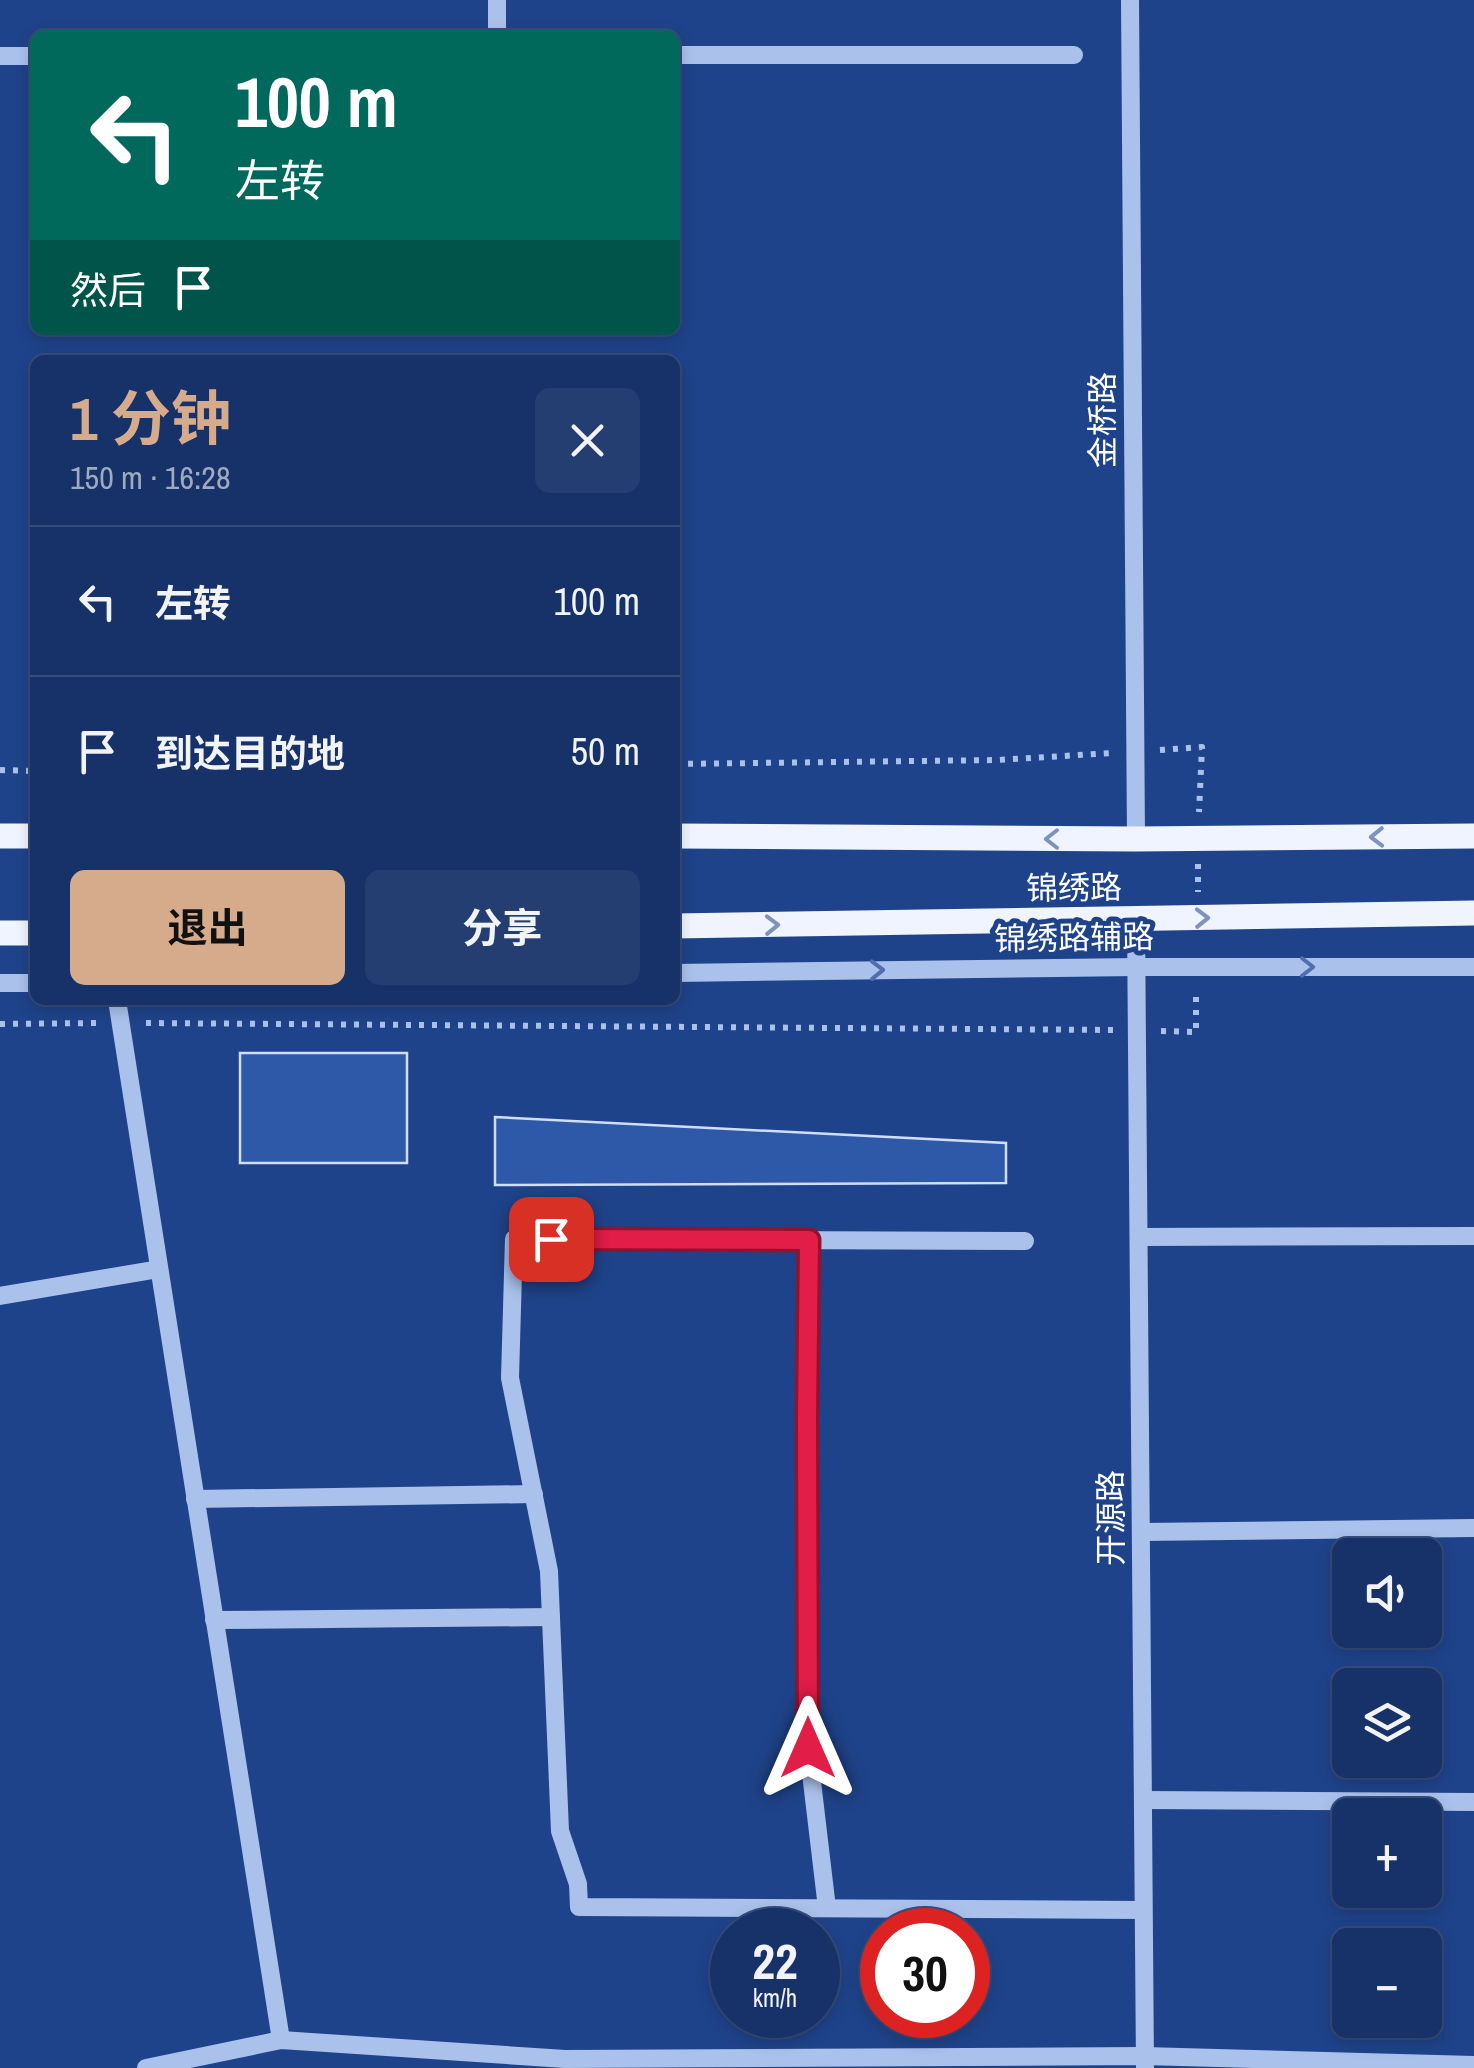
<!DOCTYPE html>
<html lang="zh">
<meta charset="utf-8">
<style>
body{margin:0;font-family:"Archivo Narrow","Noto Sans SC",sans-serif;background:#243e71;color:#f1f3f6;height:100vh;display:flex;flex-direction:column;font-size:38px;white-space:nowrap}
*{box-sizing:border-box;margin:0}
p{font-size:32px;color:#9eaac0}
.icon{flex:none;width:55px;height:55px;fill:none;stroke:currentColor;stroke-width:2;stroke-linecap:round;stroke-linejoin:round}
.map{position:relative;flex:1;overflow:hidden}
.details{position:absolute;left:30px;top:355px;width:650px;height:650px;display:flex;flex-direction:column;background:#173268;border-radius:15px;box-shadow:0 5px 15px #0003,0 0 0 2px #364d7c}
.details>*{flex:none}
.guide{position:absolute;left:30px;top:30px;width:650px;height:305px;border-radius:15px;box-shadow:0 5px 15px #0003,0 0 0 2px #364d7c;background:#00695c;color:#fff;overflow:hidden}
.buttons{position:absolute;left:1332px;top:1538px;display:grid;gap:20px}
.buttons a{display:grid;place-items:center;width:110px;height:110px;border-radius:15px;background:#173268;box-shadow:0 5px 15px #0003,0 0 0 2px #364d7c;font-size:50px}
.speed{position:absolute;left:710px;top:1908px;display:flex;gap:20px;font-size:50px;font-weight:700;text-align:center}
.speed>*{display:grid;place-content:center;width:130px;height:130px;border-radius:50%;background:#173268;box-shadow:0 5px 15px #0003,0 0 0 2px #364d7c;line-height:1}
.speed small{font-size:25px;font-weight:400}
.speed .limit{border:15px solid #d22;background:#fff;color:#111}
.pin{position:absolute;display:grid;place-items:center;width:85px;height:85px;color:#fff;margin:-42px;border-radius:20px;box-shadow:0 5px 15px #0006}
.me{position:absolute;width:110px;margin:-55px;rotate:0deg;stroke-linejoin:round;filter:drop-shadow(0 0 8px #0008)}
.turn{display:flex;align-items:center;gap:35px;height:210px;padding:0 40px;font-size:45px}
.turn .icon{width:130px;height:130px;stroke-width:2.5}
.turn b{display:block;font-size:70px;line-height:85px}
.then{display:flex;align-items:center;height:95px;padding:0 40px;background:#0003;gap:20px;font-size:38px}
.round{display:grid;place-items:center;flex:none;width:105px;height:105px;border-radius:15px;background:#243e71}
.headline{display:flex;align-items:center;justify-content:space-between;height:170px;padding:0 40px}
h1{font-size:60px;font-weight:700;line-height:75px;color:#d6ab8b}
.action{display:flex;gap:20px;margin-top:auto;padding:20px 40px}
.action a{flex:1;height:115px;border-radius:15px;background:#d6ab8b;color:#111;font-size:40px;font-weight:700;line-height:115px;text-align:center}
.action a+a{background:#243e71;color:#f1f3f6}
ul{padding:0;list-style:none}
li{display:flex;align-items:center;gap:30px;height:150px;padding:0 40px;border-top:2px solid #364d7c}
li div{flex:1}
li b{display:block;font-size:38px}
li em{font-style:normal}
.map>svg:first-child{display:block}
.building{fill:#2e58a8;stroke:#d0def8;stroke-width:2.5}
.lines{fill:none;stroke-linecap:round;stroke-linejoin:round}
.path{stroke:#aac1eb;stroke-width:6;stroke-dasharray:5 8;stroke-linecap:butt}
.minor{stroke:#aac1eb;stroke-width:18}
.major{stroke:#eff4fe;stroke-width:25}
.oneway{stroke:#7d93be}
.oneway2{stroke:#506fac}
.route-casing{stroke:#92132f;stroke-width:25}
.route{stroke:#e11d48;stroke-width:18}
.labels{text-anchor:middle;stroke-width:10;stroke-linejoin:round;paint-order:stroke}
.street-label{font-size:32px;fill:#fff;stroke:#1f438a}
</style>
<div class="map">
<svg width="1474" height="2068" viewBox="0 0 1474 2068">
<rect width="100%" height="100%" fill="#1f438a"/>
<!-- building -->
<g class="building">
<rect x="240" y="1053" width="167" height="110"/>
<path d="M495,1117L1006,1143V1183L495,1185Z"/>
</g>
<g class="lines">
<!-- path -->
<g class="path">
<path d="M1160,750L1202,747L1199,812"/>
<path d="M675,764L998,760L1112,753"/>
<path d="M0,770L35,771"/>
<path d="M1198,864V892"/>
<path d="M146,1023L1114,1030"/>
<path d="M0,1024L99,1023"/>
<path d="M1161,1031L1196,1032V989"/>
</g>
<!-- minor -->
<g class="minor">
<path d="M497,0V35"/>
<path d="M1130,0L1136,839"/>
<path d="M675,55H1074"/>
<path d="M0,56H35"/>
<path d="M1136,920L1145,2068"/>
<path d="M675,973L1137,967H1474"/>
<path d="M0,983H35"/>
<path d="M117,1000L281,2040"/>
<path d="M1139,1237L1474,1236"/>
<path d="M809,1240L807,1418L808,1748L827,1908"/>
<path d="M1025,1241L514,1239L510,1378L549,1571L560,1831L578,1884L579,1907L1143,1910"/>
<path d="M0,1296L159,1269"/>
<path d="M195,1499L534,1494"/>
<path d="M1141,1532L1474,1528"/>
<path d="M214,1620L551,1617"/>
<path d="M1143,1800L1474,1802"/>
<path d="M146,2068L281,2040L565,2059L1144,2056L1474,2065"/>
</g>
<!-- major -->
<g class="major">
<path d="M0,836H35"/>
<path d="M675,836L1136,839L1474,836"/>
<path d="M675,926L1474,913"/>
<path d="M0,933H35"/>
</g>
</g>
<!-- one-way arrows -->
<defs><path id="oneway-chevron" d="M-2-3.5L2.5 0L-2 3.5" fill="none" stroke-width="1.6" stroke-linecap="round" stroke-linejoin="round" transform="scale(2.5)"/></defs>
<g class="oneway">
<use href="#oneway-chevron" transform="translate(1377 837) rotate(179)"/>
<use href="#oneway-chevron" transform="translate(1052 839) rotate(-180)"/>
<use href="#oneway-chevron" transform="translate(1202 918) rotate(-1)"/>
<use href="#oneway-chevron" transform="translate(772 925) rotate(-1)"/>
</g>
<g class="oneway2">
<use href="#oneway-chevron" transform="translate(1307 967)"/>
<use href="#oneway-chevron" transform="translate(877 970) rotate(-1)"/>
</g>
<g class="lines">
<defs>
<path id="route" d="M551,1239L809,1240L807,1418L808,1748"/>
</defs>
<!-- route casing -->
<use href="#route" class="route-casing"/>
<!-- route -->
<use href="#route" class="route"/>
</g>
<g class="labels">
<!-- street labels -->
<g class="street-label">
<text transform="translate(1103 420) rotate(-90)" y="11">金桥路</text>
<text transform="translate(1074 888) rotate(-1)" y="11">锦绣路</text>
<text transform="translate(1074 938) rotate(-1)" y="11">锦绣路辅路</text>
<text transform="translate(1111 1518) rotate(-90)" y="11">开源路</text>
</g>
</g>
</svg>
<div class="buttons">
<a><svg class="icon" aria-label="sound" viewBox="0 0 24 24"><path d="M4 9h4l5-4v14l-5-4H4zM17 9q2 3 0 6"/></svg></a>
<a><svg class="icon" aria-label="layers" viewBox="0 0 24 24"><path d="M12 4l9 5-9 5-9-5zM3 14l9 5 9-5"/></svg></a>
<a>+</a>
<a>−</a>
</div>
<div class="speed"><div>22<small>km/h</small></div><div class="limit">30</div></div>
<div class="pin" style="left:551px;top:1239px;background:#d93025"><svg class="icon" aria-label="arrive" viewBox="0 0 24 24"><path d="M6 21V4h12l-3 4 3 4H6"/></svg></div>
<svg class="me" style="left:808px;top:1748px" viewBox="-20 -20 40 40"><path d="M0-17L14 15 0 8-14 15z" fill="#e11d48" stroke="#fff" stroke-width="4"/></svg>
<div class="guide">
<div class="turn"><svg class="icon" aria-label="left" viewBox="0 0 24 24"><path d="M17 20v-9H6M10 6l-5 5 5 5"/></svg><div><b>100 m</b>左转</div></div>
<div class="then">然后<svg class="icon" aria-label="arrive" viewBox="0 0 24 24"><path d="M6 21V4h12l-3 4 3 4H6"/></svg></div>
</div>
<section class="details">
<div class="headline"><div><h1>1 分钟</h1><p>150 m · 16:28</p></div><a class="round"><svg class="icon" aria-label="close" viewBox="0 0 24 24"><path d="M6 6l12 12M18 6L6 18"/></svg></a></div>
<ul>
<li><svg class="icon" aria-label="left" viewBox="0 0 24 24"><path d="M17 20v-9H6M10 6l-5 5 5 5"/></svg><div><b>左转</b></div><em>100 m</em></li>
<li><svg class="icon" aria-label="arrive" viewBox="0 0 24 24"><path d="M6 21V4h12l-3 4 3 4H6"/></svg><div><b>到达目的地</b></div><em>50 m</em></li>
</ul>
<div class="action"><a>退出</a><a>分享</a></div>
</section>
</div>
